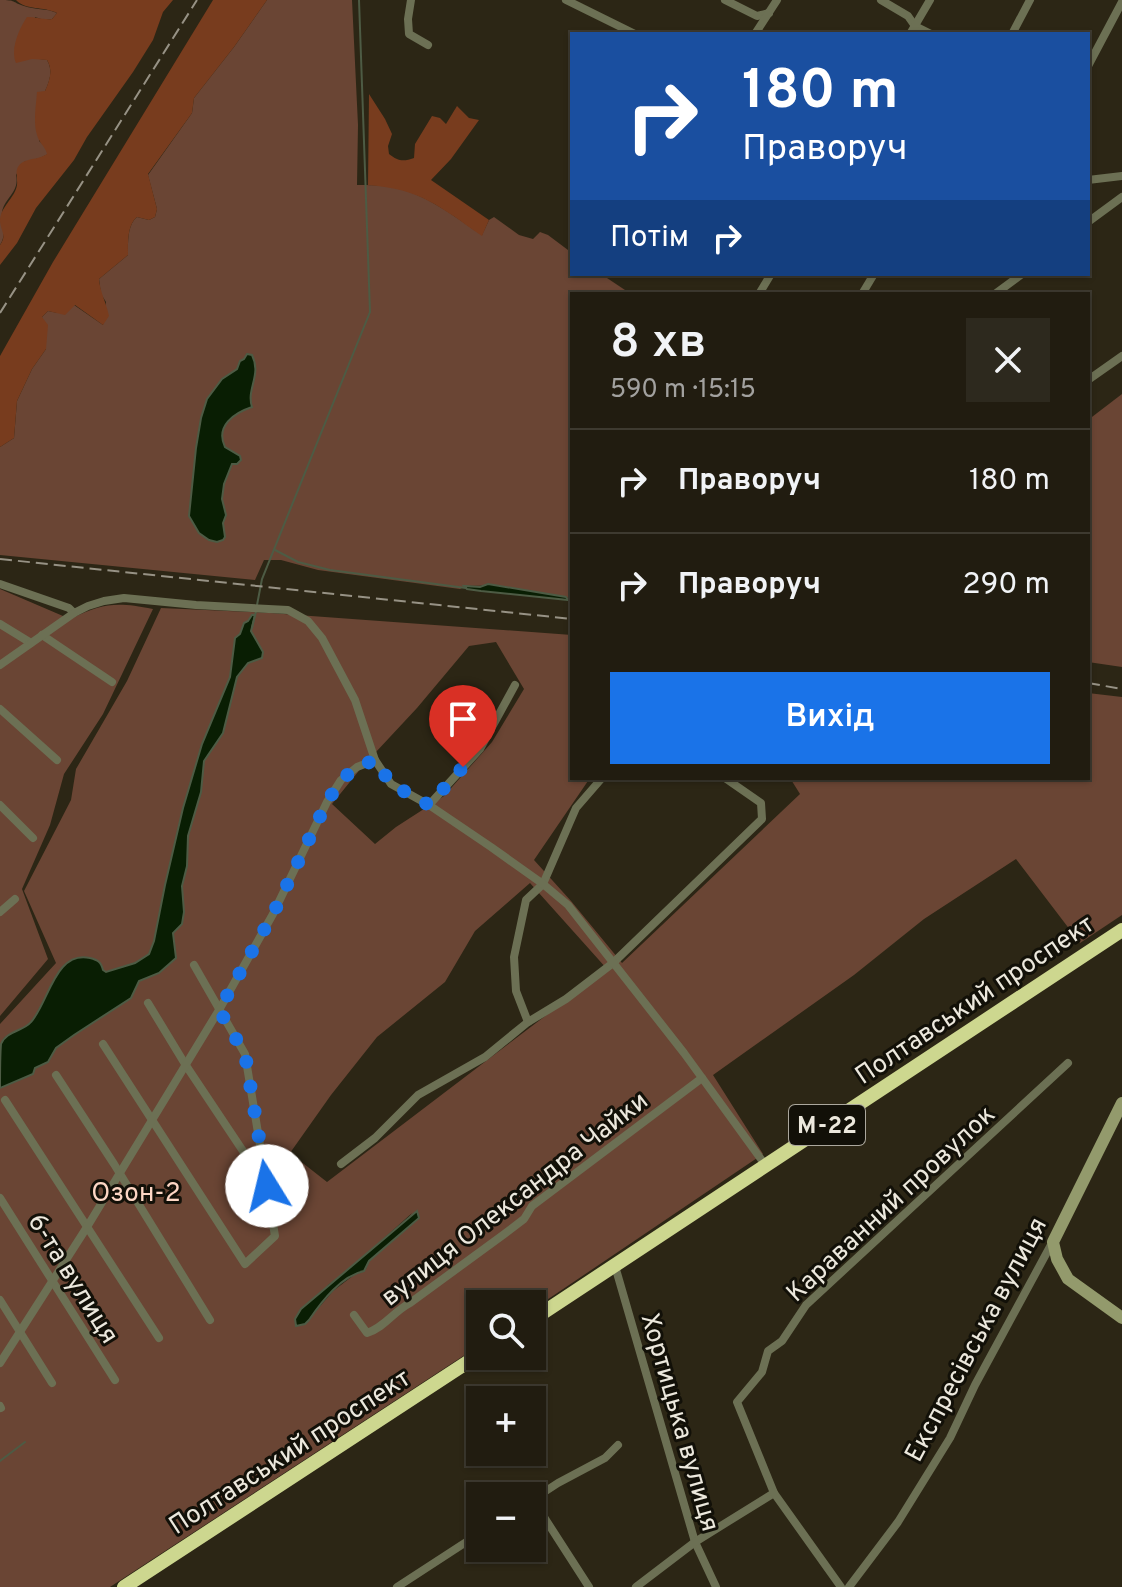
<!DOCTYPE html>
<html lang="uk">
<meta charset="utf-8">
<style>
body{margin:0;font-family:Overpass,sans-serif;background:#2d291e;color:#f1f3f6;height:100vh;display:flex;flex-direction:column;font-size:30px;white-space:nowrap}
*{box-sizing:border-box;margin:0}
p{font-size:26px;color:#a2a19f}
.icon{flex:none;width:44px;height:44px;fill:none;stroke:currentColor;stroke-width:2;stroke-linecap:round;stroke-linejoin:round}
.map{position:relative;flex:1;overflow:hidden}
.sheet{position:absolute;left:570px;top:292px;width:520px;height:488px;display:flex;flex-direction:column;background:#211c10;border-radius:0px;box-shadow:0 2px 6px #0004,0 0 0 2px #3e3a30}
.sheet>*{flex:none}
.top-card{position:absolute;left:570px;top:32px;width:520px;height:244px;border-radius:0px;box-shadow:0 2px 6px #0004,0 0 0 2px #3e3a30;background:#1a4fa0;color:#fff;overflow:hidden}
.fabs{position:absolute;left:466px;top:1290px;display:grid;gap:16px}
.fabs a{display:grid;place-items:center;width:80px;height:80px;border-radius:0px;background:#211c10;box-shadow:0 2px 6px #0004,0 0 0 2px #3e3a30;font-size:40px}
.pin{position:absolute;display:grid;place-items:center;width:68px;height:68px;color:#fff;margin:-82px -34px;border-radius:50% 50% 50% 0;rotate:-45deg;box-shadow:0 0 8px #0007}
.pin .icon{rotate:45deg}
.me{position:absolute;width:88px;margin:-44px;rotate:351deg;stroke-linejoin:round;filter:drop-shadow(0 0 6px #0008)}
.turn{display:flex;align-items:center;gap:28px;height:168px;padding:0 40px;font-size:36px}
.turn .icon{width:104px;height:104px;stroke-width:2.5}
.turn b{display:block;font-size:56px;line-height:68px}
.then{display:flex;align-items:center;height:76px;padding:0 40px;background:#0003;gap:16px;font-size:30px}
.round{display:grid;place-items:center;flex:none;width:84px;height:84px;border-radius:0px;background:#2d291e}
.overview{display:flex;align-items:center;justify-content:space-between;height:136px;padding:0 40px}
h1{font-size:48px;font-weight:600;line-height:60px}
.cta{display:flex;gap:16px;margin-top:auto;padding:16px 40px}
.cta a{flex:1;height:92px;border-radius:0px;background:#1a73e8;color:#fff;font-size:32px;font-weight:600;line-height:92px;text-align:center}
ul{padding:0;list-style:none}
li{display:flex;align-items:center;gap:24px;height:104px;padding:0 40px;border-top:2px solid #3e3a30}
li div{flex:1}
li b{display:block;font-size:30px}
li em{font-style:normal}
.map>svg:first-child{display:block}
.green{fill:#6a4534;fill-rule:evenodd}
.forest{fill:#783c1e}
.water{fill:#091e03;stroke:#4d5b44;stroke-width:2}
.lines{fill:none;stroke-linecap:round;stroke-linejoin:round}
.stream{stroke:#4d5b44;stroke-width:2}
.street{stroke:#6c7054;stroke-width:8}
.secondary{stroke:#939a6c;stroke-width:12}
.highway{stroke:#cdd78f;stroke-width:14}
.rail{stroke:#979285;stroke-width:2;stroke-dasharray:12 6;stroke-linecap:butt}
.route{stroke:#1a73e8;stroke-width:14;stroke-dasharray:0 25.2}
.labels{text-anchor:middle;stroke-width:6;stroke-linejoin:round;paint-order:stroke}
.shield{fill:#121008;stroke:#aba79d;stroke-width:2}
.shield-label{font-size:24px;font-weight:bold;fill:#ece8dd}
.street-label{font-size:26px;fill:#ece8dd;stroke:#121008}
.park-label{font-size:26px;fill:#fdd6c4;stroke:#121008}
</style>
<div class="map">
<svg width="1122" height="1587" viewBox="0 0 1122 1587">
<rect width="100%" height="100%" fill="#2c2615"/>
<!-- green -->
<g class="green">
<path d="M0,0C17,0 11,2 24,6C35,10 46,8 57,13L52,19L44,20L35,17L32,58L47,60C53,70 50,81 45,91L39,141L45,146L48,154L40,158L24,162L16,175C20,192 5,197 2,212C0,225 8,233 0,245Z"/>
<path d="M267,0H352L358,125L357,185C368,185 379,185 390,187C426,193 453,216 482,235L489,220L494,217L519,235L533,239L540,232L548,235L572,253V274H601L631,294H572V600L566,597L488,584C478,588 469,583 460,589L318,570L281,560H264L255,580L0,555V447L14,438L17,401L32,369L46,349L42,317L48,311L58,313L74,305L103,325L106,302L101,294L99,279L128,255C128,243 127,225 137,217L149,220L155,217L157,209L148,175L192,113L194,98L234,47Z"/>
<path d="M1122,394V667L1088,662V420Z"/>
<path d="M0,589L70,619C104,603 116,602 153,609L103,714L64,774L50,825L22,889L48,959L0,1016Z"/>
<path d="M161,608L270,613L572,635V778H590L534,860L571,901L622,963L800,794L790,778H1088V693L1122,697V915L1080,943L1016,859L924,919L854,975L713,1075L763,1154L532,1310V1304H480V1345L110,1587H0V1088L33,1074L35,1068L48,1062L56,1048L139,981L159,973L173,933L184,912L182,886L187,866L188,836L201,792L204,761L223,733L237,677L248,663L263,652L251,631L254,615L232,662L230,677L202,744L183,808L165,885L154,941L149,954L135,963L115,970L106,972L103,970L45,998L30,1025L4,1038L0,1046V1024L56,963L24,891L71,800L76,769L127,681ZM496,642L524,689L492,742L444,796L396,827L375,844L332,804L362,767L417,708L469,646ZM530,883L607,969L327,1182L290,1153L331,1095L377,1037L445,982L475,931ZM412,1213L387,1245L369,1261L366,1269L358,1272L333,1291L305,1324L328,1285L352,1267Z"/>
</g>
<!-- forest -->
<g class="forest">
<path d="M16,0H173L163,12L153,40L133,72L87,137L74,160L36,208L17,243L0,265V245C7,235 1,232 0,221C0,207 15,198 17,185C18,177 13,168 23,162C31,158 40,159 47,154C45,146 39,143 37,135C33,122 36,106 37,92L45,91C50,80 53,70 47,60L32,59L16,63C10,49 19,29 27,17C36,17 43,20 52,19L57,13C43,6 27,11 16,0Z"/>
<path d="M213,0H267L234,47L194,98L192,113L148,174L157,209L155,217L149,220L137,217C127,225 128,243 128,255L99,279C100,292 106,302 109,316L103,325L75,305L65,315L48,311L42,317L48,325L46,349L32,369L17,401L14,438L0,447V356L53,262Z"/>
<path d="M369,94L385,119L392,134L388,146L389,154C398,161 403,162 414,158L415,144L432,116L440,118L446,124L457,106L469,118L479,120L451,159L431,180L489,220L482,236C440,207 421,189 368,185Z"/>
</g>
<!-- water -->
<g class="water">
<path d="M247,354L252,355C262,375 246,389 252,407C234,413 215,426 225,447L240,456L241,460L237,464H232L224,484L222,499L226,515L223,523L225,537L223,540L217,542L209,540L199,533L189,516L196,448L201,418L207,399L222,379L237,369L240,361L244,359Z"/>
<path d="M488,584L566,597L568,600L481,591L467,589L464,586L480,587Z"/>
<path d="M252,615H255L251,631L263,652L262,658L248,663L237,677L223,733L204,761L201,792L188,836L187,866L182,886L184,912L182,924L173,933L176,958L159,973L139,981L131,998L74,1035L56,1048L48,1062L35,1068L33,1074L0,1088C0,1075 0,1056 1,1044C6,1031 24,1031 31,1022C49,1002 55,950 90,958C98,960 101,962 103,970L106,972L135,963L149,954L154,941L165,885L183,808L202,744L230,677L235,638L240,634L244,623L248,621Z"/>
<path d="M417,1211L419,1218L369,1261L364,1271C341,1276 322,1301 309,1320L305,1324L296,1326L295,1319L301,1309Z"/>
</g>
<g class="lines">
<!-- stream -->
<g class="stream">
<path d="M275,550L298,562L330,570L466,588"/>
<path d="M257,605L262,579L370,312L359,0"/>
<path d="M252,628L256,611"/>
<path d="M0,1461L25,1442"/>
</g>
<!-- street -->
<g class="street">
<path d="M411,0L408,19L409,34L428,45"/>
<path d="M566,0L635,34"/>
<path d="M725,0L757,16L769,13"/>
<path d="M881,0L908,16L915,26L931,34"/>
<path d="M755,34L777,0"/>
<path d="M910,34L930,0"/>
<path d="M1012,34L1030,0"/>
<path d="M1088,66L1122,2"/>
<path d="M1088,180L1122,176"/>
<path d="M1088,222L1122,197"/>
<path d="M759,294L771,274"/>
<path d="M862,294L874,274"/>
<path d="M995,294L1022,274"/>
<path d="M1088,380L1122,356"/>
<path d="M0,584L69,608L74,613"/>
<path d="M0,624L31,643"/>
<path d="M42,635L112,682"/>
<path d="M0,665L74,613L88,606L104,601L124,598L196,605L288,610L308,621L322,638L355,700L375,760"/>
<path d="M0,709L57,760"/>
<path d="M0,805L33,838"/>
<path d="M429,805L480,749L515,685"/>
<path d="M0,912L15,899"/>
<path d="M148,1003L185,1064L265,1184"/>
<path d="M528,1022L516,991L514,957L526,900L543,884L576,808L602,778"/>
<path d="M103,1044L245,1264L275,1236L245,1054L194,965"/>
<path d="M56,1075L114,1164L210,1320"/>
<path d="M5,1100L159,1338"/>
<path d="M341,1164L375,1138L418,1095L485,1057L528,1022L566,999L613,963L762,819L761,803L725,778"/>
<path d="M0,1198L115,1380"/>
<path d="M615,1266L695,1542L716,1587"/>
<path d="M0,1300L52,1383"/>
<path d="M354,1315L367,1333C385,1327 393,1312 410,1303L503,1235L524,1219L532,1206L702,1078"/>
<path d="M0,1363L87,1227L219,1010L273,914L327,802L341,780L357,767L375,760L391,784L429,805L491,847L543,884L568,905L684,1053L766,1166"/>
<path d="M0,1406L1,1408"/>
<path d="M532,1500L558,1483L605,1458L618,1445"/>
<path d="M533,1500L589,1587"/>
<path d="M397,1587L480,1533"/>
<path d="M636,1587L695,1542L774,1493"/>
<path d="M841,1587L774,1493L737,1402L762,1372L768,1351L782,1341L806,1305L1068,1063"/>
<path d="M849,1587L898,1522L950,1438L975,1385L1052,1243"/>
</g>
<!-- secondary -->
<path class="secondary" d="M1122,1103L1053,1242L1057,1259L1068,1279L1122,1318"/>
<!-- highway -->
<g class="highway">
<path d="M532,1320L1122,930"/>
<path d="M124,1587L480,1354"/>
</g>
<!-- rail -->
<g class="rail">
<path d="M0,313L197,0"/>
<path d="M0,559L572,619"/>
<path d="M1088,683L1122,689"/>
</g>
</g>
<g class="lines">
<!-- route -->
<path class="route" d="M267,1186L245,1054L219,1010L273,914L327,802L341,780L357,767L375,760L391,784L429,805L463,767"/>
</g>
<g class="labels">
<!-- shield labels -->
<rect class="shield" x="789" y="1105" width="76" height="40" rx="6"/>
<g class="shield-label">
<text x="827" y="1133">М-22</text>
</g>
<!-- street labels -->
<g class="street-label">
<text transform="translate(974 999) rotate(-34)" y="9">Полтавський проспект</text>
<text transform="translate(514 1198) rotate(-38)" y="9">вулиця Олександра Чайки</text>
<text transform="translate(890 1203) rotate(-43)" y="9">Караванний провулок</text>
<text transform="translate(74 1278) rotate(58)" y="9">6-та вулиця</text>
<text transform="translate(975 1339) rotate(-62)" y="9">Експресівська вулиця</text>
<text transform="translate(681 1422) rotate(74)" y="9">Хортицька вулиця</text>
<text transform="translate(289 1451) rotate(-33)" y="9">Полтавський проспект</text>
</g>
<!-- park labels -->
<g class="park-label">
<text x="136" y="1201">Озон-2</text>
</g>
</g>
</svg>
<div class="fabs">
<a><svg class="icon" aria-label="search" viewBox="0 0 24 24"><circle cx="10" cy="10" r="6"/><path d="M15 15l6 6"/></svg></a>
<a>+</a>
<a>−</a>
</div>
<div class="pin" style="left:463px;top:767px;background:#d93025"><svg class="icon" aria-label="arrive" viewBox="0 0 24 24"><path d="M6 21V4h12l-3 4 3 4H6"/></svg></div>
<svg class="me" style="left:267px;top:1186px" viewBox="-20 -20 40 40"><circle r="19" fill="#fff"/><path d="M0-13L10 11 0 6-10 11z" fill="#1a73e8"/></svg>
<div class="top-card">
<div class="turn"><svg class="icon" aria-label="right" viewBox="0 0 24 24"><path d="M7 20v-9h11M14 6l5 5-5 5"/></svg><div><b>180 m</b>Праворуч</div></div>
<div class="then">Потім<svg class="icon" aria-label="right" viewBox="0 0 24 24"><path d="M7 20v-9h11M14 6l5 5-5 5"/></svg></div>
</div>
<section class="sheet">
<div class="overview"><div><h1>8 хв</h1><p>590 m · 15:15</p></div><a class="round"><svg class="icon" aria-label="close" viewBox="0 0 24 24"><path d="M6 6l12 12M18 6L6 18"/></svg></a></div>
<ul>
<li><svg class="icon" aria-label="right" viewBox="0 0 24 24"><path d="M7 20v-9h11M14 6l5 5-5 5"/></svg><div><b>Праворуч</b></div><em>180 m</em></li>
<li><svg class="icon" aria-label="right" viewBox="0 0 24 24"><path d="M7 20v-9h11M14 6l5 5-5 5"/></svg><div><b>Праворуч</b></div><em>290 m</em></li>
</ul>
<div class="cta"><a>Вихід</a></div>
</section>
</div>
